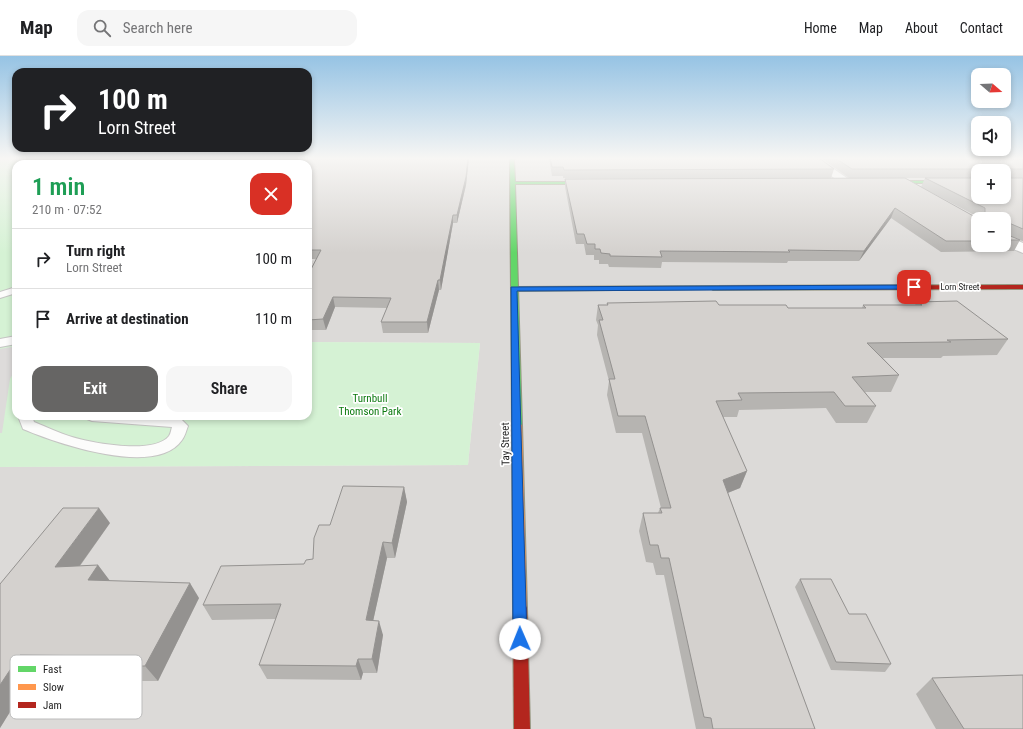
<!DOCTYPE html>
<meta charset="utf-8">
<style>
body{margin:0;font-family:"Roboto Condensed",sans-serif;background:#f6f6f6;color:#202124;height:100vh;display:flex;flex-direction:column;font-size:15px;white-space:nowrap}
*{box-sizing:border-box;margin:0}
p{font-size:13px;color:#757577}
.icon{flex:none;width:22px;height:22px;fill:none;stroke:currentColor;stroke-width:2;stroke-linecap:round;stroke-linejoin:round}
.map{position:relative;flex:1;overflow:hidden}
.side{position:absolute;left:12px;top:104px;width:300px;height:260px;display:flex;flex-direction:column;background:#fff;border-radius:12px;box-shadow:0 2px 6px #0003}
.side>*{flex:none}
.guide{position:absolute;left:12px;top:12px;width:300px;height:84px;border-radius:12px;box-shadow:0 2px 6px #0003;background:#202124;color:#fff;overflow:hidden}
.needle{width:26px;rotate:109deg}
.buttons{position:absolute;left:971px;top:12px;display:grid;gap:8px}
.buttons a{display:grid;place-items:center;width:40px;height:40px;border-radius:8px;background:#fff;box-shadow:0 2px 6px #0003;font-size:20px}
.pin{position:absolute;display:grid;place-items:center;width:34px;height:34px;color:#fff;margin:-17px;border-radius:8px;box-shadow:0 2px 6px #0006}
.me{position:absolute;width:44px;margin:-22px;rotate:359deg;stroke-linejoin:round;filter:drop-shadow(0 0 3px #0008)}
.turn{display:flex;align-items:center;gap:14px;height:84px;padding:0 20px;font-size:18px}
.turn .icon{width:52px;height:52px;stroke-width:2.5}
.turn b{display:block;font-size:28px;line-height:34px}
.round{display:grid;place-items:center;flex:none;width:42px;height:42px;border-radius:12px;background:#f6f6f6}
.head{display:flex;align-items:center;justify-content:space-between;height:68px;padding:0 20px}
h1{font-size:24px;font-weight:600;line-height:30px;color:#1e9e55}
.action{display:flex;gap:8px;margin-top:auto;padding:8px 20px}
.action a{flex:1;height:46px;border-radius:12px;background:#666564;color:#fff;font-size:16px;font-weight:600;line-height:46px;text-align:center}
.action a+a{background:#f6f6f6;color:#202124}
ul{padding:0;list-style:none}
li{display:flex;align-items:center;gap:12px;height:60px;padding:0 20px;border-top:1px solid #e0e0e0}
li div{flex:1}
li b{display:block;font-size:15px}
li em{font-style:normal}
header{display:flex;align-items:center;gap:24px;box-sizing:border-box;height:56px;padding:0 20px;background:#fff;border-bottom:1px solid #e0e0e0}
header strong{font-size:19px}
nav{display:flex;gap:22px;margin-inline-start:auto;font-size:14px}
.search{width:280px;height:36px;background:#f6f6f6;display:flex;align-items:center;gap:10px;box-sizing:border-box;padding:0 14px;border-radius:12px;color:#757577;font-size:15px}
.map>svg:first-child{display:block}
.residential{fill:#dcdad8;fill-rule:evenodd}
.park{fill:#d5f2d4}
.parking{fill:#dddbda}
.lines{fill:none;stroke-linecap:round;stroke-linejoin:round}
.lane-casing{stroke:#c5c4c3;stroke-width:2}
.street-casing{stroke:#c5c4c3;stroke-width:2}
.fast-casing{stroke:#96967f;stroke-width:2}
.slow-casing{stroke:#96967f;stroke-width:2}
.jam-casing{stroke:#96967f;stroke-width:2}
.lane{fill:#fcfcfb;fill-rule:evenodd}
.street{fill:#fcfcfb;fill-rule:evenodd}
.fast{fill:#63d668;fill-rule:evenodd}
.slow{fill:#ff974d;fill-rule:evenodd}
.jam{fill:#b3261e;fill-rule:evenodd}
.wall{fill:#b6b4b1;fill-rule:evenodd}
.shaded-wall{fill:#949290}
.building{fill:#d4d1ce;stroke:#949290}
.route{fill:#1a73e8;stroke:#114b97}
.labels{text-anchor:middle;stroke-width:3.5;stroke-linejoin:round;paint-order:stroke}
.far-street-label{font-size:9px;fill:#1e1e1e;stroke:#fff}
.park-label{font-size:11px;fill:#0e7b11;stroke:#fff}
.street-label{font-size:11px;fill:#1e1e1e;stroke:#fff}
.key{fill:#fff;stroke:#bcbcbc;stroke-width:1}
.key-label{font-size:11px;fill:#1e1e1e}
</style>
<header>
<strong>Map</strong>
<div class="search"><svg class="icon" aria-label="search" viewBox="0 0 24 24"><circle cx="10" cy="10" r="6"/><path d="M15 15l6 6"/></svg>Search here</div>
<nav><a>Home</a><a>Map</a><a>About</a><a>Contact</a></nav>
</header>
<div class="map">
<svg width="1023" height="673" viewBox="0 0 1023 673">
<rect width="100%" height="100%" fill="#edeae7"/>
<!-- residential -->
<path class="residential" d="M264,102H1023V673H0V411L468,409L480,287L308,286V212L329,179L308,108H257ZM978,115H1004V141H978ZM978,163H1004V189H978Z"/>
<!-- park -->
<path class="park" d="M0,102H264L257,108H16V360H308V286L480,287L468,409L0,411Z"/>
<!-- parking -->
<path class="parking" d="M16,290V313L10,323L2,377H0V293Z"/>
<g class="lines">
<defs>
<g id="lane">
<path d="M16,231V237L0,242V236Z"/>
<path d="M16,280V288L0,291V283Z"/>
<path d="M18,360H32L34,366C47,371 59,377 72,381C92,387 154,399 169,380C171,377 171,374 172,371L92,365L87,363L85,360L176,361L181,363L188,370C186,375 185,380 182,384C156,422 56,387 23,373Z"/>
</g>
<g id="street">
<path d="M248,102H258L254,108H244Z"/>
<path d="M806,102H818L854,127L852,129H844Z"/>
<path d="M1004,179L1023,187V197L1004,189Z"/>
</g>
<g id="fast">
<path d="M510,102H514L515,126H595L597,127L595,128H515L522,369L517,372L512,369Z"/>
<path d="M883,125H978V127H881Z"/>
</g>
<g id="slow">
<path d="M713,230L715,231V233L514,235L511,233L514,231Z"/>
<path d="M517,366L522,369L527,552L525,556L520,558L515,556L513,552L512,369Z"/>
</g>
<g id="jam">
<path d="M1023,229V233L713,234L710,232L713,230Z"/>
<path d="M520,546L525,548L527,552L530,673H514L513,552L515,548Z"/>
</g>
</defs>
<!-- lane casing -->
<use href="#lane" class="lane-casing"/>
<!-- street casing -->
<use href="#street" class="street-casing"/>
<!-- fast casing -->
<use href="#fast" class="fast-casing"/>
<!-- slow casing -->
<use href="#slow" class="slow-casing"/>
<!-- jam casing -->
<use href="#jam" class="jam-casing"/>
<!-- lane -->
<use href="#lane" class="lane"/>
<!-- street -->
<use href="#street" class="street"/>
<!-- fast -->
<use href="#fast" class="fast"/>
<!-- slow -->
<use href="#slow" class="slow"/>
<!-- jam -->
<use href="#jam" class="jam"/>
</g>
<!-- wall -->
<g class="wall">
<path d="M280,102H469L466,129L457,167H453L441,234H439L428,277H383L381,266L387,252L335,251L326,274H308V219L316,203H308V108H280L279,103Z"/>
<path d="M549,102H819L834,113L831,122H563V120H552Z"/>
<path d="M821,102H1023V185L1019,184H1020L1014,195L941,196L891,162L859,205H788L787,207L662,206L661,212L609,211L608,208H599V204H594V199H586L584,188H576L565,131V123L905,122L977,162L980,163V162L921,131L925,122L978,141L1004,115H978V122H849ZM978,163H1004V189H978Z"/>
<path d="M917,246L1008,283L997,299L943,300L941,302H883L899,319L891,336H865L876,350L867,367H836L826,352L739,354L737,361H723L747,415L740,432L728,437L815,673H696L664,519H656L653,507L646,506L639,475L643,457H658L660,452H661L642,377H616L607,339L609,325L597,279L598,269L596,264L598,249H607V247L719,249L788,252H862L863,249H915Z"/>
<path d="M404,431L407,446L395,502H387L373,565L383,579L377,617H363L361,624L267,623L259,609L276,563L212,564L203,549L304,508L313,503Z"/>
<path d="M110,467L80,510L98,509L110,525L199,542L158,625H117L108,615L36,614L0,672V528Z"/>
<path d="M800,523L849,558L891,608L885,616L831,614L795,531Z"/>
<path d="M932,622L1023,673H936L916,638Z"/>
</g>
<!-- shaded-wall -->
<g class="shaded-wall">
<path d="M468,102H469L466,129L457,167V159Z"/>
<path d="M895,152L891,162L859,205L864,195Z"/>
<path d="M453,159V167L441,234L440,224Z"/>
<path d="M438,224L439,234L428,277L427,266Z"/>
<path d="M333,241L335,251L326,274L323,263Z"/>
<path d="M747,415L740,432L717,441L723,424Z"/>
<path d="M404,431L407,446L395,502L392,487Z"/>
<path d="M99,452L110,467L68,526L55,511Z"/>
<path d="M383,486L387,502L370,579L366,564Z"/>
<path d="M98,509L110,525L88,524Z"/>
<path d="M190,527L199,542L158,625L145,610Z"/>
<path d="M379,565L383,579L377,617L372,603Z"/>
<path d="M20,599L36,614L0,672V629Z"/>
<path d="M358,603L363,617L361,624L356,610Z"/>
</g>
<!-- building -->
<g class="building">
<path d="M280,102H468L466,121L457,159H453L440,224H438L427,266H381L391,242L333,241L323,263L308,264V219L321,194H308V108H298L303,103H279Z"/>
<path d="M550,102H819L834,113L564,114L563,111H552Z"/>
<path d="M835,102H1023V113H1007V120L1009,122H1023V173L1009,167L1008,179L1020,184H1004V163H984L985,162V152L925,122H978V141H1004V115H984L982,113H852Z"/>
<path d="M905,122L977,162L981,163H978V185H946L895,152L864,195L788,194L790,196L660,195L662,201L610,200V198L601,197L600,193H595V188H587L584,178H577L565,123Z"/>
<path d="M716,245L719,249H786L788,252H866L863,249H922L917,246L957,245L1008,283L947,284L951,286L867,287L899,319L852,321L876,350H845L834,336L738,337L742,344L716,345L747,415L723,424L815,673H713L711,662L704,661L669,502H661L658,489H650L643,457H662L660,452H671L645,360H618L609,323H615L599,264H603L598,249H608L607,247Z"/>
<path d="M343,430L404,431L392,487L383,486L366,564L379,565L372,603H358L356,610L259,609L281,548L203,549L221,510L304,508L306,504L313,503L314,482L319,469H330Z"/>
<path d="M63,452H99L55,511L98,509L88,524L190,527L145,610H104L110,600L20,599L0,629V528Z"/>
<path d="M800,523H831L849,558H866L891,608L836,606Z"/>
<path d="M1023,619V673H964L932,622Z"/>
</g>
<!-- sky -->
<linearGradient id="sky" x2="0" y2="1"><stop stop-color="#96c3e4"/><stop offset="0.52" stop-color="#f7f6f4"/><stop offset="1" stop-color="#f7f6f4" stop-opacity="0"/></linearGradient>
<rect width="1023" height="197" fill="url(#sky)"/>
<!-- route -->
<path class="route" d="M914,229L917,230V233L517,235L527,583L525,588L520,590L515,588L513,583L511,231Z"/>
<g class="labels">
<!-- far-street labels -->
<g class="far-street-label">
<text x="960" y="234">Lorn Street</text>
</g>
<!-- park labels -->
<g class="park-label">
<text x="370" y="346">Turnbull<tspan x="370" dy="13">Thomson Park</tspan></text>
</g>
<!-- street labels -->
<g class="street-label">
<text transform="translate(505 388) rotate(-91)" y="4">Tay Street</text>
</g>
</g>
<!-- legend -->
<rect x="10" y="599" width="132" height="64" rx="6" class="key"/>
<rect x="18" y="610" width="18" height="6" fill="#63d668"/>
<rect x="18" y="628" width="18" height="6" fill="#ff974d"/>
<rect x="18" y="646" width="18" height="6" fill="#b3261e"/>
<g class="key-label">
<text x="43" y="617">Fast</text>
<text x="43" y="635">Slow</text>
<text x="43" y="653">Jam</text>
</g>
</svg>
<div class="buttons">
<a><svg class="needle" viewBox="-14 -14 28 28"><path d="M0-13l5 13h-10z" fill="#e53935"/><path d="M0 13l5-13h-10z" fill="#757577"/></svg></a>
<a><svg class="icon" aria-label="sound" viewBox="0 0 24 24"><path d="M4 9h4l5-4v14l-5-4H4zM17 9q2 3 0 6"/></svg></a>
<a>+</a>
<a>−</a>
</div>
<div class="pin" style="left:914px;top:231px;background:#d93025"><svg class="icon" aria-label="arrive" viewBox="0 0 24 24"><path d="M6 21V4h12l-3 4 3 4H6"/></svg></div>
<svg class="me" style="left:520px;top:583px" viewBox="-20 -20 40 40"><circle r="19" fill="#fff"/><path d="M0-13L10 11 0 6-10 11z" fill="#1a73e8"/></svg>
<div class="guide">
<div class="turn"><svg class="icon" aria-label="right" viewBox="0 0 24 24"><path d="M7 20v-9h11M14 6l5 5-5 5"/></svg><div><b>100 m</b>Lorn Street</div></div>
</div>
<section class="side">
<div class="head"><div><h1>1 min</h1><p>210 m · 07:52</p></div><a class="round" style="background:#d93025;color:#fff"><svg class="icon" aria-label="close" viewBox="0 0 24 24"><path d="M6 6l12 12M18 6L6 18"/></svg></a></div>
<ul>
<li><svg class="icon" aria-label="right" viewBox="0 0 24 24"><path d="M7 20v-9h11M14 6l5 5-5 5"/></svg><div><b>Turn right</b><p>Lorn Street</p></div><em>100 m</em></li>
<li><svg class="icon" aria-label="arrive" viewBox="0 0 24 24"><path d="M6 21V4h12l-3 4 3 4H6"/></svg><div><b>Arrive at destination</b></div><em>110 m</em></li>
</ul>
<div class="action"><a>Exit</a><a>Share</a></div>
</section>
</div>
